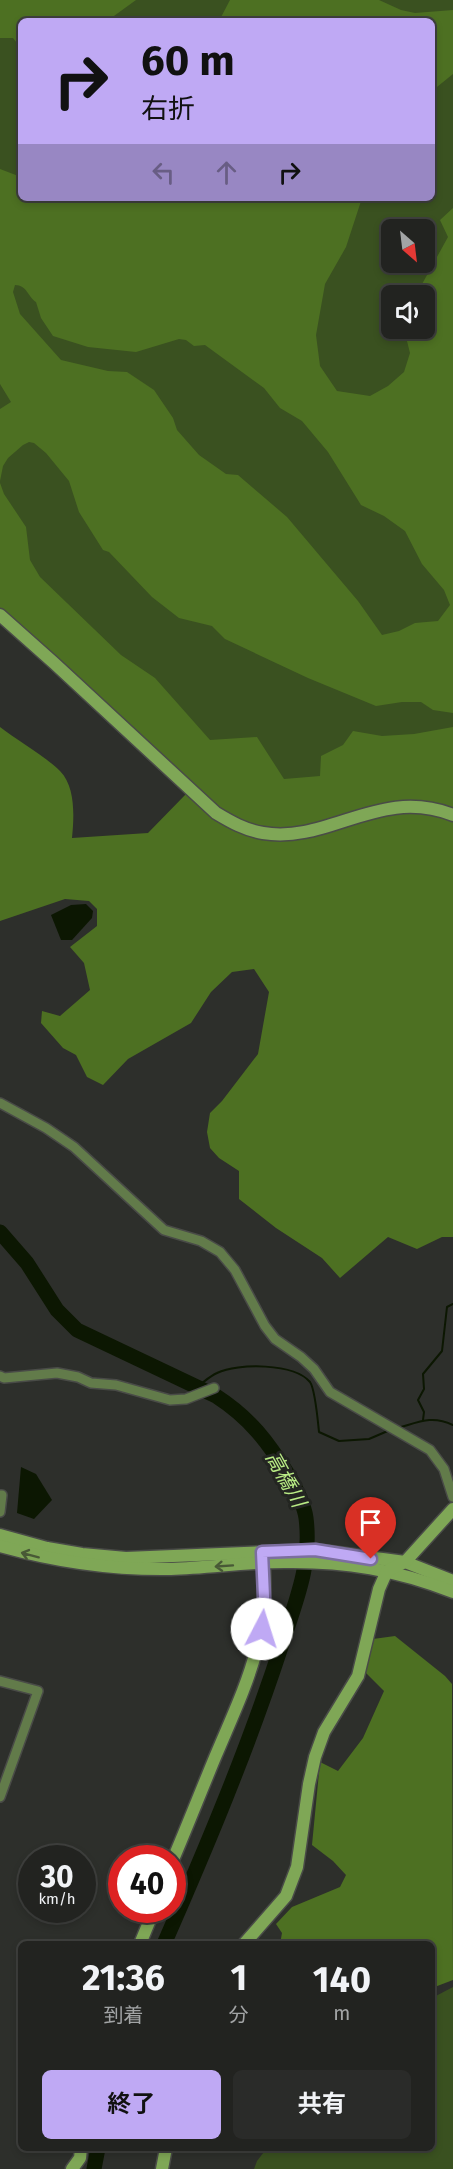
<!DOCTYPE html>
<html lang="ja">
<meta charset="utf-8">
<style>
body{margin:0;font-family:"Fira Sans","Noto Sans JP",sans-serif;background:#2a2b29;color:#f1f3f6;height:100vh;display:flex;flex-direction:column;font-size:22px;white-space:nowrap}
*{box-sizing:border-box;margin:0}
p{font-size:20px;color:#a2a4a5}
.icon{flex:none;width:33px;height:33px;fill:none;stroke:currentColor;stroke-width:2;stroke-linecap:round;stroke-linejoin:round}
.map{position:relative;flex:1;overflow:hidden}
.sheet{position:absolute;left:18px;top:1941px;width:417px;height:210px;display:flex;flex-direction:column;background:#222320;border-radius:9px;box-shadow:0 3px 9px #0003,0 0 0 2px #3f403e}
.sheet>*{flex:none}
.banner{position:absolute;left:18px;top:18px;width:417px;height:183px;border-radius:9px;box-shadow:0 3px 9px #0003,0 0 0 2px #3f403e;background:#bfa9f4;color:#111;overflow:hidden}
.needle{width:39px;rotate:152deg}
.fabs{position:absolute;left:381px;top:219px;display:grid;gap:12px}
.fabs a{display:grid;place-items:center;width:54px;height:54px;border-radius:9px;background:#222320;box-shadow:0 3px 9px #0003,0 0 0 2px #3f403e;font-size:30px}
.speed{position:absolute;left:18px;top:1845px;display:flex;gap:12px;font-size:30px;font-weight:700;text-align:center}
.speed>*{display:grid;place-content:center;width:78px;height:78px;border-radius:50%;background:#222320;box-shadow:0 3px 9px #0003,0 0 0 2px #3f403e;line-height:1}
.speed small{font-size:15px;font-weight:400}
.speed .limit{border:9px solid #d22;background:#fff;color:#111}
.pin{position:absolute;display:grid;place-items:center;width:51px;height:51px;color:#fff;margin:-62px -26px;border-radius:50% 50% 50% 0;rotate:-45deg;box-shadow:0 0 6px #0007}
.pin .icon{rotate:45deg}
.me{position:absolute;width:66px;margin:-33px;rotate:5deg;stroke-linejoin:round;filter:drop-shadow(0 0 4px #0008)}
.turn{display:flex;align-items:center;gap:21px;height:126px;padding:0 24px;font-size:27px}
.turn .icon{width:78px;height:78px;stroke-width:2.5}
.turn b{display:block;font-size:42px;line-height:51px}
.lanes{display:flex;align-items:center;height:57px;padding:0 24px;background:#0003;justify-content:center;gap:30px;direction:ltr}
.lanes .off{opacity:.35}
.eta{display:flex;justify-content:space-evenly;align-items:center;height:102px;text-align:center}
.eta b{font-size:36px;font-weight:700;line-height:42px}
.cta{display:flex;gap:12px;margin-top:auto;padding:12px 24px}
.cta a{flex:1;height:69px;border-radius:9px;background:#bfa9f4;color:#111;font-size:24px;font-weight:700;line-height:69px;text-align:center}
.cta a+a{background:#2a2b29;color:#f1f3f6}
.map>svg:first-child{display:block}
.green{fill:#3a5120;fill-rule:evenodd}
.forest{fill:#4d7022;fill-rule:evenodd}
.water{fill:#0c1702}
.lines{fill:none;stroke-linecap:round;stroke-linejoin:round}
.stream{stroke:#0c1702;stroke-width:2}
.river{stroke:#0c1702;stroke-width:15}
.street-casing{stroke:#494b47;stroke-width:12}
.secondary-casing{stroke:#494b47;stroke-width:15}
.street{stroke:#627b4a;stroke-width:9}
.secondary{stroke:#7fa756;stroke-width:12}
.oneway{stroke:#485936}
.route-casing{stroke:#7c6e9f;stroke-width:15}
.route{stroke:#bfa9f4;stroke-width:10}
.labels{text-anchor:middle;stroke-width:6;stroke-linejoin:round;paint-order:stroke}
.water-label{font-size:20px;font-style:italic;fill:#b9ec85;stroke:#232521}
</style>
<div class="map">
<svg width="453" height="2169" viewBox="0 0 453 2169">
<rect width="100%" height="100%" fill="#2d2f2b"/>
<!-- green -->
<g class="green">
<path d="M0,0H453V809L301,826L0,566ZM21,21H432V198H21ZM392,230H424V262H392ZM392,296H424V328H392Z"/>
<path d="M453,1987V2169H254L257,2161L267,2148H432V1998Z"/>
</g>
<!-- forest -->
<g class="forest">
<path d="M0,0H136L107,21H21V48L13,38H0Z"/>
<path d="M230,0H379L401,10L415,13L453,10V74L432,91V21H219Z"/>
<path d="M0,169L21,177V198H362L346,247L325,284L316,335L320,366L337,391L370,396L388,386L404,372L410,353L404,329L424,328V296L416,295L448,237L440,220L453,208V713L433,710L421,702H402L376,706L308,678L225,639L212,626L179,618L152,597L109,552L103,550L79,512L69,481L46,453L34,443L29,442L23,445L8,458L3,466L0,481V409L11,402L0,384ZM15,285C27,285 28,297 36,302L41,318L53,336L88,347L136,352L179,339L186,340L194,346L205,345L264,388L280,408L302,421L328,452L361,505L384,516L405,531L422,564L444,590L450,605L438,621L415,623L399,631L382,635L358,601L287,517L238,475L226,474L199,455L177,430L173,418L154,390L127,372L108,371L61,360L20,314L13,292Z"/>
<path d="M0,483L4,494L26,527L30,560L40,577L121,655L155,678L210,740L257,737L284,779L320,776L321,756L343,745L353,731L382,736L414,734L453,727V1237H442L417,1249L388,1237L340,1278L322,1258L276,1228L239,1199V1171L219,1158L210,1148L207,1132L210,1113L222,1101L258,1054L269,992L254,969L232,972L211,992L191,1023L128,1059L103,1085L87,1077L76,1055L63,1048L41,1023L42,1011L60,1016L90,990L84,963L70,947L97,926V909L89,901L65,899L0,921V727C17,740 46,757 60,771C76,787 74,818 72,838L148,833L186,794L0,619Z"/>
<path d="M395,1636L445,1676L452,1684L453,1980L432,1988V1944H280L282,1933L276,1924L292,1907L340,1887L346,1875L333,1861L312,1845L320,1762L338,1771L363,1738L384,1691L366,1673L373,1639Z"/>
</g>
<!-- water -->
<g class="water">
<path d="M86,904L93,911L92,918L72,940H61L51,915L71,905Z"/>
<path d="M21,1467L36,1474L52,1500L34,1519L17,1513Z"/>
</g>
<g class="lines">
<!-- stream -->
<g class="stream">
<path d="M198,1386C204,1382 210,1376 217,1373C238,1363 294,1363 310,1382C315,1389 318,1422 319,1432L339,1441L369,1439L390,1430"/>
<path d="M423,1420L424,1412L418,1400L424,1389L423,1374L442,1351L447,1307L453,1304"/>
<path d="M398,1428C419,1422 432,1415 453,1425"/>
</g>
<!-- river -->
<g class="river">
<path d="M0,1232L27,1263L57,1310L77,1330L216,1396C250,1418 268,1442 289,1476C296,1489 304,1504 306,1518C312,1565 295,1603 281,1647C248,1748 207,1846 164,1944"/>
<path d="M94,2169L98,2148"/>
</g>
<defs>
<g id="street">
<path d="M0,1103L46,1128L74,1147L164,1230L201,1241L220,1252L235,1270L265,1326L275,1339L301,1357L314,1369L330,1392L430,1450L444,1469L453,1497"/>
<path d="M0,1376L4,1378L57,1373L78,1377L91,1383L116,1385L170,1400L186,1399L214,1388"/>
<path d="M0,1495H2L0,1512"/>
<path d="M0,1681L38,1691L0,1797"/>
</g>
<g id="secondary">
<path d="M0,615L54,663L216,813C231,822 245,830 263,833C329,844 380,786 453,815"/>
<path d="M0,1535L47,1548L82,1554L126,1558L315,1550L405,1562L453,1581"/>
<path d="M0,1546C57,1562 112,1570 171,1569C209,1568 246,1562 284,1562C345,1561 397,1570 453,1592"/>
<path d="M172,1862C187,1827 201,1791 216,1755C246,1684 271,1637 263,1556"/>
<path d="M140,1944L154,1910"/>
<path d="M244,1944L286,1896L297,1867L309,1784L315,1757L324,1732L358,1676L379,1589L387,1571L405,1562L453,1509"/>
<path d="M72,2169L80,2158L81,2148"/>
<path d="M162,2169L166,2148"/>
</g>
</defs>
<!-- street casing -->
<use href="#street" class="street-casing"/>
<!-- secondary casing -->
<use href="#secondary" class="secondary-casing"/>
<!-- street -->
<use href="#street" class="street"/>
<!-- secondary -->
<use href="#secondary" class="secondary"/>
</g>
<!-- one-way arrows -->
<defs><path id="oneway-shaft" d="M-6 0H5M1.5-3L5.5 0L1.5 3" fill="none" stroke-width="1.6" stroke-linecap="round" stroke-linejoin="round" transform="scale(1.5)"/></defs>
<g class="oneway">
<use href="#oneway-shaft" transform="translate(30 1555) rotate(-165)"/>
<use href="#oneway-shaft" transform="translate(224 1566) rotate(176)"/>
</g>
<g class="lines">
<defs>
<path id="route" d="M262,1629L264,1597L262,1552L315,1550L371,1559"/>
</defs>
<!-- route casing -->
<use href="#route" class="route-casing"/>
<!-- route -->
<use href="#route" class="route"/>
</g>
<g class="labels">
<!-- water labels -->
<g class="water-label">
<text transform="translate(286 1479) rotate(61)" y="7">高橋川</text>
</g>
</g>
</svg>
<div class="fabs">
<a><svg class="needle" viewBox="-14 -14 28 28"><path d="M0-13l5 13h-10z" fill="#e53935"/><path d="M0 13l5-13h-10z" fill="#a2a4a5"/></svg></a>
<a><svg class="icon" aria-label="sound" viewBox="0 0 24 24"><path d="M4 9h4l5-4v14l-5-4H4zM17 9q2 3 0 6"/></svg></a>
</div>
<div class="speed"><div>30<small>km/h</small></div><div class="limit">40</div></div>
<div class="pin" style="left:371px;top:1559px;background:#d93025"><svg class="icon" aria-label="arrive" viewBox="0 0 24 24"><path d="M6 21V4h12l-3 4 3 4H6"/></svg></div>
<svg class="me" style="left:262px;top:1629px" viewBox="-20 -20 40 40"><circle r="19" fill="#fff"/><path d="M0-13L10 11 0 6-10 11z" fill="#bfa9f4"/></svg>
<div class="banner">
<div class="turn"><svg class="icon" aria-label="right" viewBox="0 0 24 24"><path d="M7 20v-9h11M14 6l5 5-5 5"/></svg><div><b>60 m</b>右折</div></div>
<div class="lanes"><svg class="icon off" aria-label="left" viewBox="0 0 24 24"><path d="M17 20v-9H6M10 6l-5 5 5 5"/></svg><svg class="icon off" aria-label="ahead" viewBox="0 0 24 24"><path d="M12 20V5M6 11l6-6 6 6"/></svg><svg class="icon" aria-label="right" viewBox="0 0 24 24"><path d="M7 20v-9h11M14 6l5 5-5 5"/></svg></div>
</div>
<section class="sheet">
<div class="eta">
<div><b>21:36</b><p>到着</p></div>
<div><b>1</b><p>分</p></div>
<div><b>140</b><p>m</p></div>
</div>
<div class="cta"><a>終了</a><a>共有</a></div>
</section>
</div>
